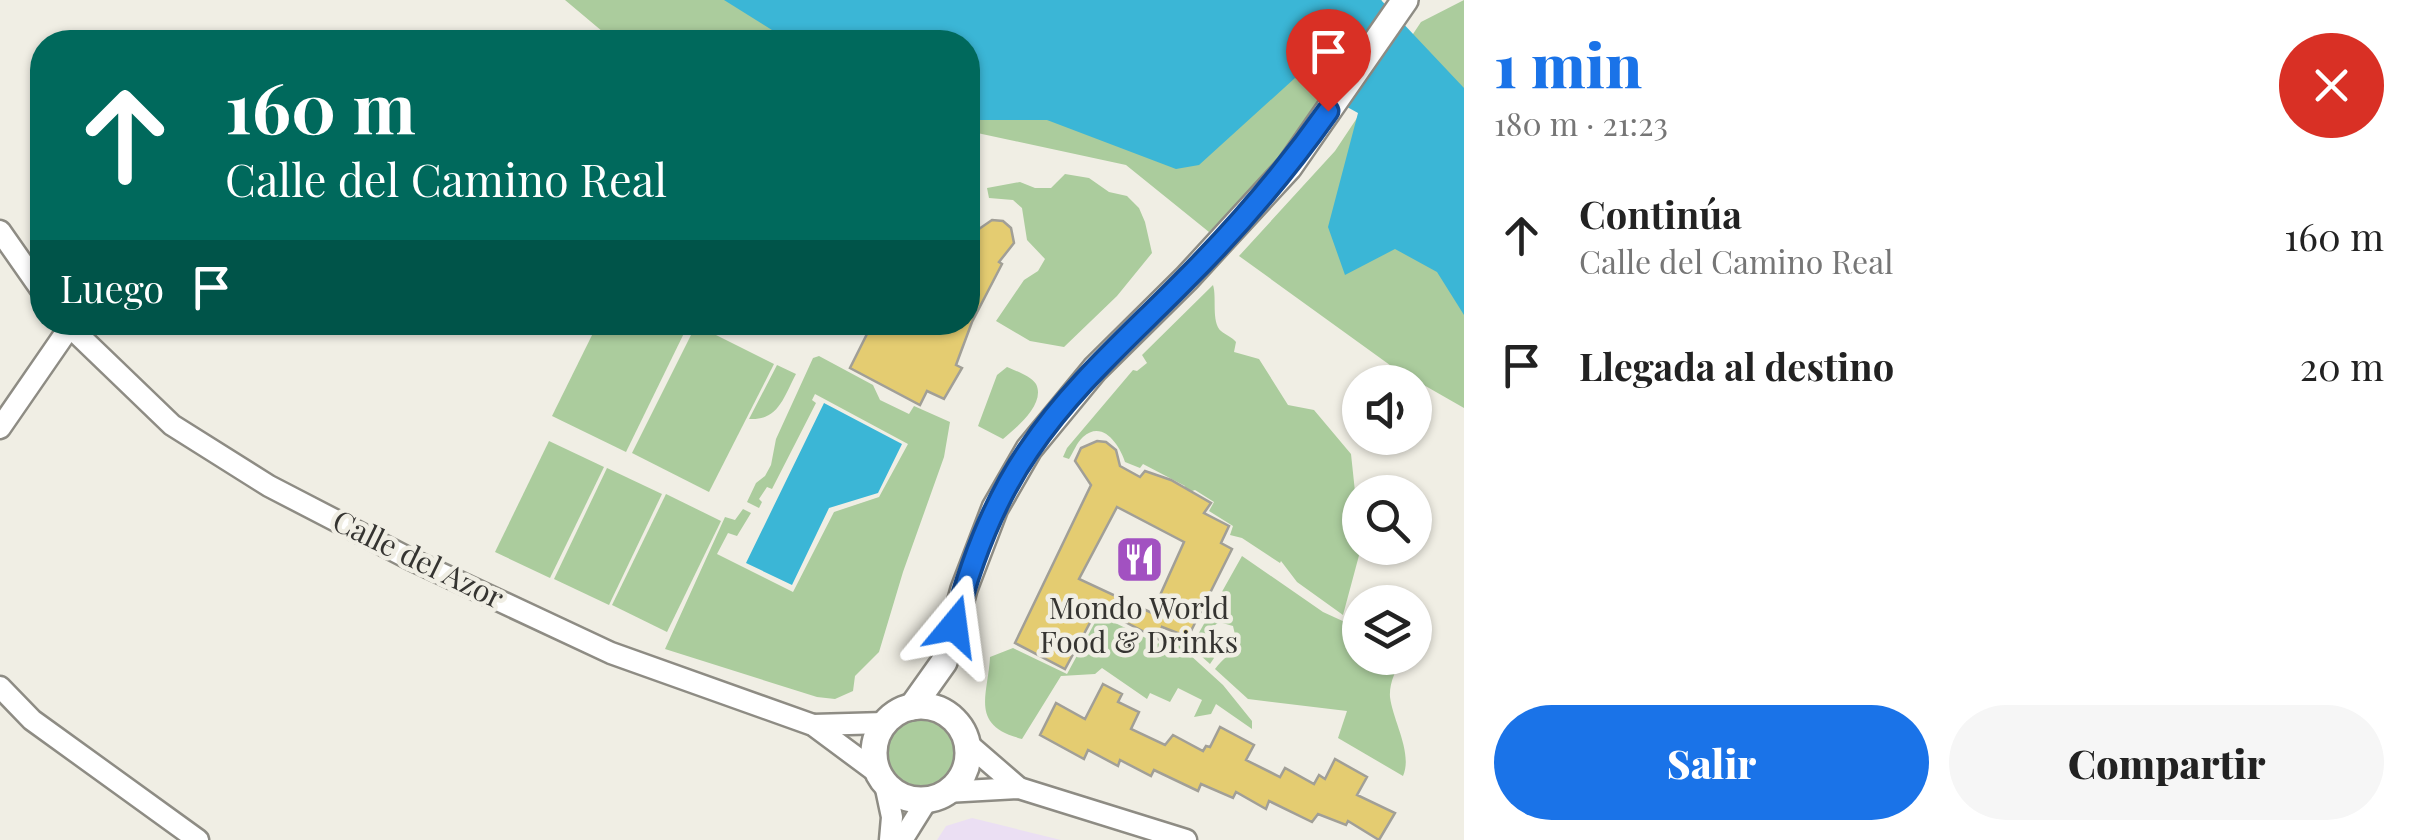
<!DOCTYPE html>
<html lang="es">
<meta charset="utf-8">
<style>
body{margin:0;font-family:"Playfair Display",serif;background:#f6f6f6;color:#222;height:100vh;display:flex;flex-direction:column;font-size:38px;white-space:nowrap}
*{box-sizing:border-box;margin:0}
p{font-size:32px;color:#767676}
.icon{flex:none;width:55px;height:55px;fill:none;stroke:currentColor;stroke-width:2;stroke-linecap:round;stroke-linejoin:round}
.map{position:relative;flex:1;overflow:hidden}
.panel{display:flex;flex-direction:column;background:#fff;width:950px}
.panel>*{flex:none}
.guide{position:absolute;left:30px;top:30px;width:950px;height:305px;border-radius:40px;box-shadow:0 2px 8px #0004;background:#00695c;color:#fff;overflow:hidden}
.controls{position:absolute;left:1342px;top:365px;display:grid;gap:20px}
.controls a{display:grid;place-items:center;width:90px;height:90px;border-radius:50%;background:#fff;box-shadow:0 2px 8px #0004;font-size:50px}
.pin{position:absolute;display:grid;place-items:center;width:85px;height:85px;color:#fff;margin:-102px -42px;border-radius:50% 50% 50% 0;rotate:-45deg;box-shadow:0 0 10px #0007}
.pin .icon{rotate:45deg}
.me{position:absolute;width:110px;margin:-55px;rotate:16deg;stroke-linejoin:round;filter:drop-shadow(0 0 8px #0008)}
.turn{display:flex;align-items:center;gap:35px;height:210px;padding:0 30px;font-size:45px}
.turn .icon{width:130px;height:130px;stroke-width:2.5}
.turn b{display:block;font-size:70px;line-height:85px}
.then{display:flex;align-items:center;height:95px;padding:0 30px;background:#0003;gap:20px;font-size:38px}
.round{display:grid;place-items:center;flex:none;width:105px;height:105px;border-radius:52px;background:#f6f6f6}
.summary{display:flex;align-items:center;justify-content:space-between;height:170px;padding:0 30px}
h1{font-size:60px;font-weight:800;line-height:75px;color:#1a73e8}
.button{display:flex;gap:20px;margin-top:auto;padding:20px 30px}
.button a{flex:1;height:115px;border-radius:60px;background:#1a73e8;color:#fff;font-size:40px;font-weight:800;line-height:115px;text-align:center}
.button a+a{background:#f6f6f6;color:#222}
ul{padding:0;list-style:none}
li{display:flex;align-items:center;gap:30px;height:130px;padding:0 30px}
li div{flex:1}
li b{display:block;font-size:38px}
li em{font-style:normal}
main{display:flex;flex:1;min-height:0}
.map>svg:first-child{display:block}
.education{fill:#ebdff3}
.green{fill:#abcc9d}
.water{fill:#3bb6d6}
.building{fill:#e4cc71;stroke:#a19f97;stroke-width:2.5;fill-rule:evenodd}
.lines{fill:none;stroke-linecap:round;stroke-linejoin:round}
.minor-casing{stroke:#8e8c84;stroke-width:25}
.tertiary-casing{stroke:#8e8c84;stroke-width:30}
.minor{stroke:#fff;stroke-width:20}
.tertiary{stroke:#fff;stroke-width:25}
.route-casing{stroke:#114b97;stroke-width:25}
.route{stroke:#1a73e8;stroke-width:18}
.labels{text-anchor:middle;stroke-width:9;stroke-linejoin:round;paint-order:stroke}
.street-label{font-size:30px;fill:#353431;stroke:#f0eee4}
.poi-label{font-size:30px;fill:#353431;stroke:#f0eee4}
</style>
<main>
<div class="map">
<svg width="1464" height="840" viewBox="0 0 1464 840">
<rect width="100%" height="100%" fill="#f0eee4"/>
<!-- education -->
<path class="education" d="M972,818L1061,840H937L946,826Z"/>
<!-- green -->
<g class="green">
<path d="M565,0H1382L1279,162L1209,232L1126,165L968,131V42H615Z"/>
<path d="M1464,0V408L1394,368L1239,256L1335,151L1421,22Z"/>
<path d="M1065,174L1089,178L1109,192L1127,196L1139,208L1145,222L1152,253L1117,296L1064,347L1030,341L996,321L1024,280L1038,271L1045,259L1027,240L1022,208L1013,200L989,198L987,188L1020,182L1035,188H1051Z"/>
<path d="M1213,285C1217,297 1211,322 1221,331C1226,335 1232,337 1236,342L1234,352L1259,359L1288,405L1314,410L1351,454L1361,548L1343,615L1297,582L1281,561L1280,563L1242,538L1230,535L1233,526L1209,511L1214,502L1195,490L1186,493L1185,486L1143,464L1140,468L1125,462C1120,446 1103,419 1083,437C1077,442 1073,453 1069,459L1063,457L1067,448L1133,370L1137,371L1147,363L1142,355Z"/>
<path d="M598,323H689L626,452L552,416Z"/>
<path d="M696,325L774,364L709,492L632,453Z"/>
<path d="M819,356L873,385L880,400L909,414L914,406L950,422L944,457L903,572L879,652L855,676L853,691L835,699L817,697L665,649L725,517L735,520L743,509L751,513L737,536L728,533L717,554L793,592L834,512L879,497L908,444L815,394L812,400L816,403L772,489L767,487L759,499L762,502L759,508L747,502L756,483L765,476L771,465L776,439L813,358Z"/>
<path d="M777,365L796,374C784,396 779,421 749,419Z"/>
<path d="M1007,367C1016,371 1031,376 1036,384C1046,404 1016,428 1003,439L978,426L997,375Z"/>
<path d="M549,441L604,467L550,578L495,552Z"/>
<path d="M607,468L662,494L609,605L554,579Z"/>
<path d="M666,494L721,521L667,632L612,605Z"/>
<path d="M1242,556L1323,612L1347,623L1349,638L1360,641V658H1402C1396,670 1389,683 1390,697C1393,721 1413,753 1403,776L1338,738L1347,711L1248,699L1215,669C1222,659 1232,654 1237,643L1233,626L1219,622L1206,632L1202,644L1214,658L1210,664L1191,647Z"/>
<path d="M1099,615L1158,644L1167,634L1223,685L1252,721V729L1216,704L1211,714L1194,717L1202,700L1178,688L1170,702L1150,693L1147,699L1102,668L1095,674L1061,676L1022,739C969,725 988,696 990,657L1013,648L1067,674Z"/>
<circle cx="920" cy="754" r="34"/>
</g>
<!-- water -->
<g class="water">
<path d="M724,0H1381L1464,88V315L1437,272L1395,249L1345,275L1328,227L1358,113L1295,78L1199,165L1176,169L1047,120H968V42H791Z"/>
<path d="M824,403L902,444L878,493L829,508L792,585L746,563Z"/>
</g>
<!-- building -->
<g class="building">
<path d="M992,220L1003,221L1011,228L1014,243L999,262L1002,264L972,322L956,365L962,368L944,399L927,391L920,405L850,368L873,322H968V249L976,231Z"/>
<path d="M1097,441L1106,442L1116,450L1120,466L1140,477L1145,471L1171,480L1211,503L1204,513L1229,526L1221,543L1232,549L1188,637L1162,627L1158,639L1098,608L1065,669L1015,643L1091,485L1075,461L1081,448ZM1117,507L1184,542L1152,613L1079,579Z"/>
<path d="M1103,684L1122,694L1118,702L1139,712L1131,729L1165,745L1173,735L1203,751L1206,746L1210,747L1220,727L1254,745L1246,760L1280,777L1285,768L1314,784L1319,775L1325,779L1335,759L1367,777L1357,795L1395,813L1379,840L1348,821L1346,825L1318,814L1312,822L1269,801L1266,809L1236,792L1233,798L1201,784L1198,791L1154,770L1151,776L1120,760L1118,766L1088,750L1084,759L1040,735L1056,703L1085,719Z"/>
</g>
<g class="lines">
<defs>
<g id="minor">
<path d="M0,231L42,291"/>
<path d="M65,322L172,425L269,486L410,559L611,653L813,725L879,774"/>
<path d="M0,428L69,328"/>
<path d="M0,687L32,720L198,840"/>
<path d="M813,725L885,723"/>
<path d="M967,743L1019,788"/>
<path d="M885,784L892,817L890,840"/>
<path d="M946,792L1019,788L1186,840"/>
<path d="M902,840L927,800"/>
</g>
<g id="tertiary">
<circle cx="921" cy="753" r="47"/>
<path d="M912,707L944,662L964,589L995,508L1029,449L1095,369L1187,278L1289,167L1405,0"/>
</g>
</defs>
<!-- minor casing -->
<use href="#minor" class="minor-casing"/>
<!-- tertiary casing -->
<use href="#tertiary" class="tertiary-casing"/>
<!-- minor -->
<use href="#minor" class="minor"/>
<!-- tertiary -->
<use href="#tertiary" class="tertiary"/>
</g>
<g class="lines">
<defs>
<path id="route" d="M954,626C970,564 993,502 1029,450C1072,386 1131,335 1184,281C1237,228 1285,172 1328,111"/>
</defs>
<!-- route casing -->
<use href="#route" class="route-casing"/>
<!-- route -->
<use href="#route" class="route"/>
</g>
<!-- icons -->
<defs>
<symbol id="restaurant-square" viewBox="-11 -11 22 22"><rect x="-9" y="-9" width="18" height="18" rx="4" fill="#a251c1" stroke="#f0eee4"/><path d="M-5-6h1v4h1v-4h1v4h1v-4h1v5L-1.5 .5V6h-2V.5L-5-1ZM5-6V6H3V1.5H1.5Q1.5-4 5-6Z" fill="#fff"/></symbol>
</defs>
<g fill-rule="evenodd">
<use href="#restaurant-square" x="1112" y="532" width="55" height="55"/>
</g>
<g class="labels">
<!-- street labels -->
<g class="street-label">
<text transform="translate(418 560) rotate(26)" y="10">Calle del Azor</text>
</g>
<!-- poi labels -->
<g class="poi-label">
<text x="1139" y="619">Mondo World<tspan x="1139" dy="34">Food &amp; Drinks</tspan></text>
</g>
</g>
</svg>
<div class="controls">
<a><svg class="icon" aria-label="sound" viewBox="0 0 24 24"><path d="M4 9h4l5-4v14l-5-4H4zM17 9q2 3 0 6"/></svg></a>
<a><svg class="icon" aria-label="search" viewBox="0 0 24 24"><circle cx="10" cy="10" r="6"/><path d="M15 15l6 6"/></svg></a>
<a><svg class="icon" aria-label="layers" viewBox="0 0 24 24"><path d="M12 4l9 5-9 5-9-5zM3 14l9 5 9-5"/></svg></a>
</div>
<div class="pin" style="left:1328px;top:111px;background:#d93025"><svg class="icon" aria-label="arrive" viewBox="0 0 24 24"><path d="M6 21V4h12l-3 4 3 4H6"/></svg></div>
<svg class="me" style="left:954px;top:626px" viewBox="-20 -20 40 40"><path d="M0-17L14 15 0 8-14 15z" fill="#1a73e8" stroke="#fff" stroke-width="4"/></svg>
<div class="guide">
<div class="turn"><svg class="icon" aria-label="ahead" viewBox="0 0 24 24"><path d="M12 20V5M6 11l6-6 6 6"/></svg><div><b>160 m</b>Calle del Camino Real</div></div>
<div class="then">Luego<svg class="icon" aria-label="arrive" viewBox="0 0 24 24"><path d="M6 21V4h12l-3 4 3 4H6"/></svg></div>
</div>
</div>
<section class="panel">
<div class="summary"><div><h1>1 min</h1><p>180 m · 21:23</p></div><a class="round" style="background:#d93025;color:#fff"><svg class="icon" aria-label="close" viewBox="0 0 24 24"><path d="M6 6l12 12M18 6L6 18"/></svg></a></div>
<ul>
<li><svg class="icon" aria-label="ahead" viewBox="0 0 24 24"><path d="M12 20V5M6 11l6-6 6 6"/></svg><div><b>Continúa</b><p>Calle del Camino Real</p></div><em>160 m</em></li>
<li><svg class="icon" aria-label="arrive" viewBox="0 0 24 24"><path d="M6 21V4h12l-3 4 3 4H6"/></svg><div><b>Llegada al destino</b></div><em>20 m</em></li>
</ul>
<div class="button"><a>Salir</a><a>Compartir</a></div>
</section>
</main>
